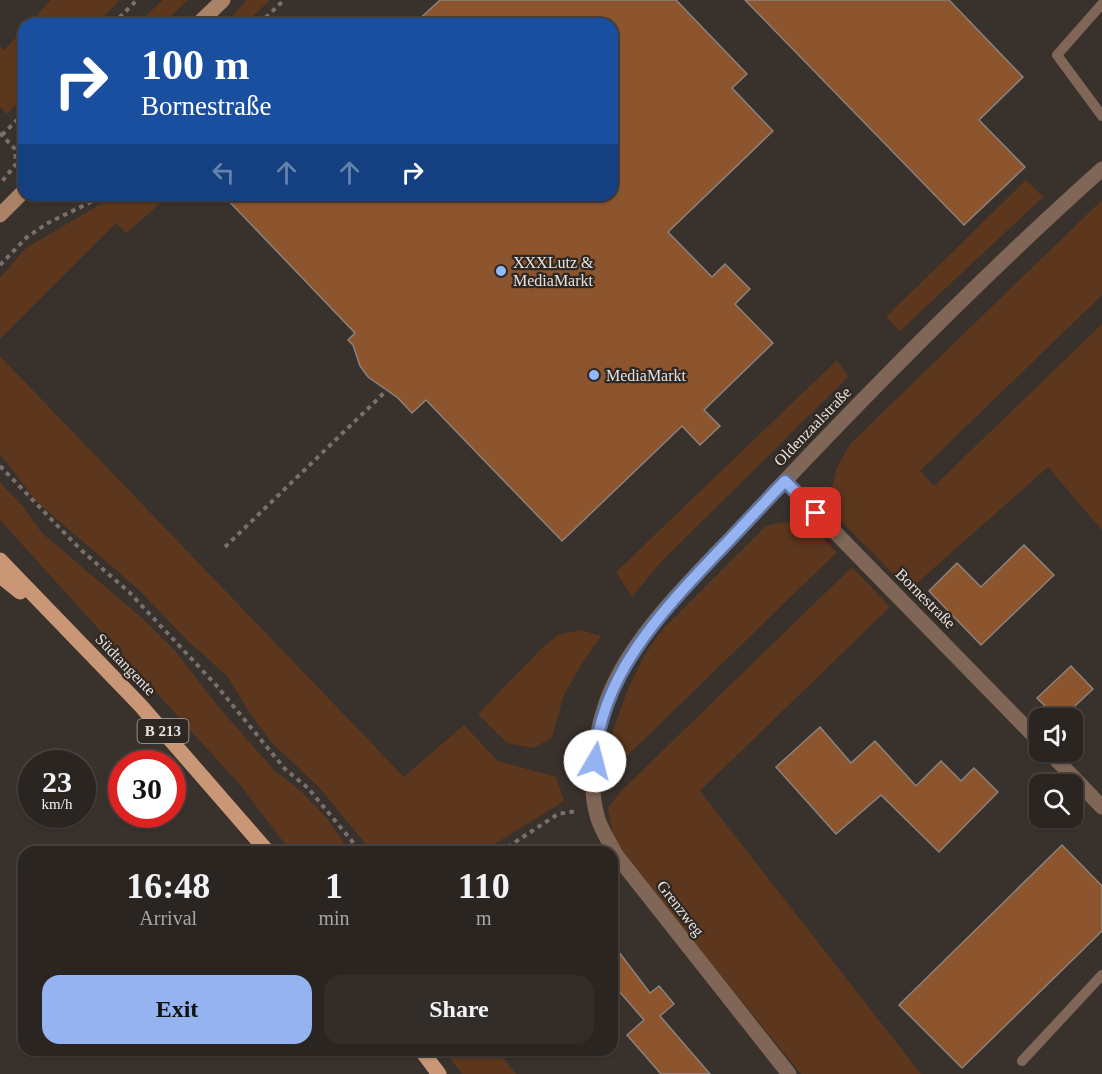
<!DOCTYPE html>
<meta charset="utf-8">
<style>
body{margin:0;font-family:"Times New Roman",serif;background:#332d2a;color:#f1f3f6;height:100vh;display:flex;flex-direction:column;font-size:22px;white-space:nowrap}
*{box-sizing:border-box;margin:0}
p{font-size:20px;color:#a6a5a5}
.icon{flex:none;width:33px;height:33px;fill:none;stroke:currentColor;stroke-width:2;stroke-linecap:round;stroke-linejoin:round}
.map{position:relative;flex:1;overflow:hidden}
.drawer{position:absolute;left:18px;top:846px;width:600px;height:210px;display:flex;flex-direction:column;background:#2b2521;border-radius:18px;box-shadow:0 2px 4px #0004,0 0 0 2px #47423f}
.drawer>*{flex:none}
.banner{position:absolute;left:18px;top:18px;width:600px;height:183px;border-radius:18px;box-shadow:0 2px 4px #0004,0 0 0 2px #47423f;background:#1a4fa0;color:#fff;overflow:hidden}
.buttons{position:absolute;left:1029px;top:708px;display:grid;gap:12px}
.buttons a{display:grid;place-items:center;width:54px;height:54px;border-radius:12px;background:#2b2521;box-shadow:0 2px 4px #0004,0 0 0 2px #47423f;font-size:30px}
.speed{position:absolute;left:18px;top:750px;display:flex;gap:12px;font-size:30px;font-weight:700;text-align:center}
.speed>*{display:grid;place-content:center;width:78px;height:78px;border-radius:50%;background:#2b2521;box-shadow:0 2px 4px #0004,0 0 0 2px #47423f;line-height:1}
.speed small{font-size:15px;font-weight:400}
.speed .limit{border:9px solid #d22;background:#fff;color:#111}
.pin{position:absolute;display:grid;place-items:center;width:51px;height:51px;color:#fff;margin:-26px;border-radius:12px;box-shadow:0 3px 9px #0006}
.me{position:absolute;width:66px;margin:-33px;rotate:8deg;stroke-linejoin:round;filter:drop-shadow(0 0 4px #0008)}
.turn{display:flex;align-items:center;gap:21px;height:126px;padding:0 24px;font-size:27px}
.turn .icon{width:78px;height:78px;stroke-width:2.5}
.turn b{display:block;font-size:42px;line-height:51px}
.lanes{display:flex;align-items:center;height:57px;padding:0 24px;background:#0003;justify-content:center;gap:30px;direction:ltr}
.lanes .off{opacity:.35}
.eta{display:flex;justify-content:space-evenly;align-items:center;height:102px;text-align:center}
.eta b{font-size:36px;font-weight:600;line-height:42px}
.primary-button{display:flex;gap:12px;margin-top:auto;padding:12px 24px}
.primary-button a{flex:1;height:69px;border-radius:18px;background:#95b2f1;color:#111;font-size:24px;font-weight:600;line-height:69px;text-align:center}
.primary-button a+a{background:#332d2a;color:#f1f3f6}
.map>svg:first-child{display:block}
.green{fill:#5c371d}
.building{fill:#8c552e;stroke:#8c827c;stroke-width:1.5}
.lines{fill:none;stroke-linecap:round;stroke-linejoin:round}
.path{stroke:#77706c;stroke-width:4;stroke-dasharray:4.5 4.5;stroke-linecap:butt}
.service{stroke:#7f6656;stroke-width:10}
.minor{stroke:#7f6656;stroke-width:15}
.secondary{stroke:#aa8268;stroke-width:15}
.primary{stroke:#ca9776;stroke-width:15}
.route-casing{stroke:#61749d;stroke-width:15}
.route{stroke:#95b2f1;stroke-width:10}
.poi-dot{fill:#90b8fd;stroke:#2f2722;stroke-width:2}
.labels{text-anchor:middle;stroke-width:4.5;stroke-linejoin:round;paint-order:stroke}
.shield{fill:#2f2722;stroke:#b0aaa6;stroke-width:1.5}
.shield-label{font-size:15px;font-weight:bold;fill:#e7e2de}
.poi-label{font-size:16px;fill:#e7e2de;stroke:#2f2722;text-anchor:start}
.street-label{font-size:16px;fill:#e7e2de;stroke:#2f2722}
</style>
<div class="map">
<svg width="1102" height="1074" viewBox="0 0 1102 1074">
<rect width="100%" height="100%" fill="#39312c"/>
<!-- green -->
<g class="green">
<path d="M51,0H120L96,24H29Z"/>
<path d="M163,0H188L163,24H137Z"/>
<path d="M247,0H270L245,24H225Z"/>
<path d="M24,29V96L7,114L0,107V47L4,50Z"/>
<path d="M1026,180L1043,197L900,331L886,317Z"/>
<path d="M116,195H170L126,233L116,223L0,339V278L26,248Z"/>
<path d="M1102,200V295L920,471L934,486L1102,324V530L1048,467L909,590L844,524L835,510L832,489L837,467L850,444Z"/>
<path d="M0,356L404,777L464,725L498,761L556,777L564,801L482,852H372L319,787L272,743L251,715L228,677L188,641L139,590L36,501L0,454Z"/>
<path d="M837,360L848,377L660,563L632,597L616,572Z"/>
<path d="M0,482L24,508L42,533L143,619L176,652L221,710L275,771L302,792L329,821L350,852H291L241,786L0,520Z"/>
<path d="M784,522C810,523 819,535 837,552L629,754L618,761L611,757L613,731L627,691L643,658L660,632L766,526Z"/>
<path d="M852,567L890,607L700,791L921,1074H801L626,859L613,836L608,808L620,792Z"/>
<path d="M581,630L601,636L581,665L564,695L552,737L534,748L507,743L478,714L541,649L558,635Z"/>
<path d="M444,1050H497L516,1074H462Z"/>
</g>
<!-- building -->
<g class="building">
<path d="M440,0H676L747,74L732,88L773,131L668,232L712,277L725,264L750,289L735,304L773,343L704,410L720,426L700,445L682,426L562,541L426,400L412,413L398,398L368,377L360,366L353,345L348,340L355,333L223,195H612V24H414Z"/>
<path d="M745,0H949L1023,77L979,120L1025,167L964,225Z"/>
<path d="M1024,545L1054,575L981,645L929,591L957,563L981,587Z"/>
<path d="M1071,666L1093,689L1062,718H1057L1037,698Z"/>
<path d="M820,727L851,763L875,741L916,786L941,761L961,781L974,768L998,792L939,852L881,795L836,834L776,767Z"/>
<path d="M1062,845L1102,886V931L962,1068L899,1005Z"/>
<path d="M612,943L650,993L659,986L674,1004L660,1016L710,1074H661L627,1035L644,1020L612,983Z"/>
</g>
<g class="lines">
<!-- path -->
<g class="path">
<path d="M113,24L137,0"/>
<path d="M259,24L284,0"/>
<path d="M0,133L15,149L16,164L0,184"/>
<path d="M2,135L24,113"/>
<path d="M0,265L27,237L48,223L105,195"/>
<path d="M0,466L81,550L129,592L216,685L285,769L308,788L361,852"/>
<path d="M225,547L386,391"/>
<path d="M500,852L558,814L577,811"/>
</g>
<!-- service -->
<g class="service">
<path d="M1102,4L1057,55L1102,116"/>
<path d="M1022,1061L1102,975"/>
</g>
<!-- minor -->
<g class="minor">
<path d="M785,481L1040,742"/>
<path d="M1049,752L1102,807"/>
<path d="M789,1074L616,855C610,843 602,831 598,819C587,783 594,738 606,703C630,634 702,570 751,517C863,397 979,279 1102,169"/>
</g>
<!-- secondary -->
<g class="secondary">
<path d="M198,24L223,0"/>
<path d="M0,215L24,191"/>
</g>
<!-- primary -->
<g class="primary">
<path d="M0,560L141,706L268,852"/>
<path d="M0,576L20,592"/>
<path d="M421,1050L439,1074"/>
</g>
</g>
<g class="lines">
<defs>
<path id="route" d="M595,761C599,676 663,610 719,551C741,528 763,504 785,481L816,513"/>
</defs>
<!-- route casing -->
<use href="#route" class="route-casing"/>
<!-- route -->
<use href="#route" class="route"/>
</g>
<!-- markers -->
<g class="poi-dot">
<circle cx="501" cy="271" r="6"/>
<circle cx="594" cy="375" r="6"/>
</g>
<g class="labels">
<!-- shield labels -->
<rect class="shield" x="137.5" y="719" width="51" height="24" rx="4.5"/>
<g class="shield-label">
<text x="163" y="736">B 213</text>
</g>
<!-- poi labels -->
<g class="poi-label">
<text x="513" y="268">XXXLutz &amp;<tspan x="513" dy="18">MediaMarkt</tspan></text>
<text x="606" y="381">MediaMarkt</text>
</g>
<!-- street labels -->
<g class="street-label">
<text transform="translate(812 426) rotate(-46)" y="6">Oldenzaalstraße</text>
<text transform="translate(926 598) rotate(45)" y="6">Bornestraße</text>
<text transform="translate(126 664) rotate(46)" y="6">Südtangente</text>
<text transform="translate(681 908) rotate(52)" y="6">Grenzweg</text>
</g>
</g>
</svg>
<div class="buttons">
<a><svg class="icon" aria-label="sound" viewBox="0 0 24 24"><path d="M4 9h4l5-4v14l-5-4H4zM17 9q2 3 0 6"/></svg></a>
<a><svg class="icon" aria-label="search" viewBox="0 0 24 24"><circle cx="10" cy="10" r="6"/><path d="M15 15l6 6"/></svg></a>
</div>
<div class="speed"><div>23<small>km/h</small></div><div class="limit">30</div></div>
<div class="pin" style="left:816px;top:513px;background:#d93025"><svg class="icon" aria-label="arrive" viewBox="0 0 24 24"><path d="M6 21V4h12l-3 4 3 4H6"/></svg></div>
<svg class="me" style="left:595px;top:761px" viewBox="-20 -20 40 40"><circle r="19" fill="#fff"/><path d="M0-13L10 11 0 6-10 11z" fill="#95b2f1"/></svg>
<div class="banner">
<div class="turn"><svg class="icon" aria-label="right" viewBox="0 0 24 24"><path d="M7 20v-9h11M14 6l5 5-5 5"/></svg><div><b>100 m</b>Bornestraße</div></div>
<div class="lanes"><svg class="icon off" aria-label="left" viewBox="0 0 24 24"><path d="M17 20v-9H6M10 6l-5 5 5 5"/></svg><svg class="icon off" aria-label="ahead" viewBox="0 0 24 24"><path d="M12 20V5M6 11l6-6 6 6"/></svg><svg class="icon off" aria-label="ahead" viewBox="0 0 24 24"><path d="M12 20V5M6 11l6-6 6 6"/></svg><svg class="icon" aria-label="right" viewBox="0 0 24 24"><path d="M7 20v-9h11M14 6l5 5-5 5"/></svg></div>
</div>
<section class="drawer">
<div class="eta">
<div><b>16:48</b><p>Arrival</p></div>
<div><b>1</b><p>min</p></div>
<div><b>110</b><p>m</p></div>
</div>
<div class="primary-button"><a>Exit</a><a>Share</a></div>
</section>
</div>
